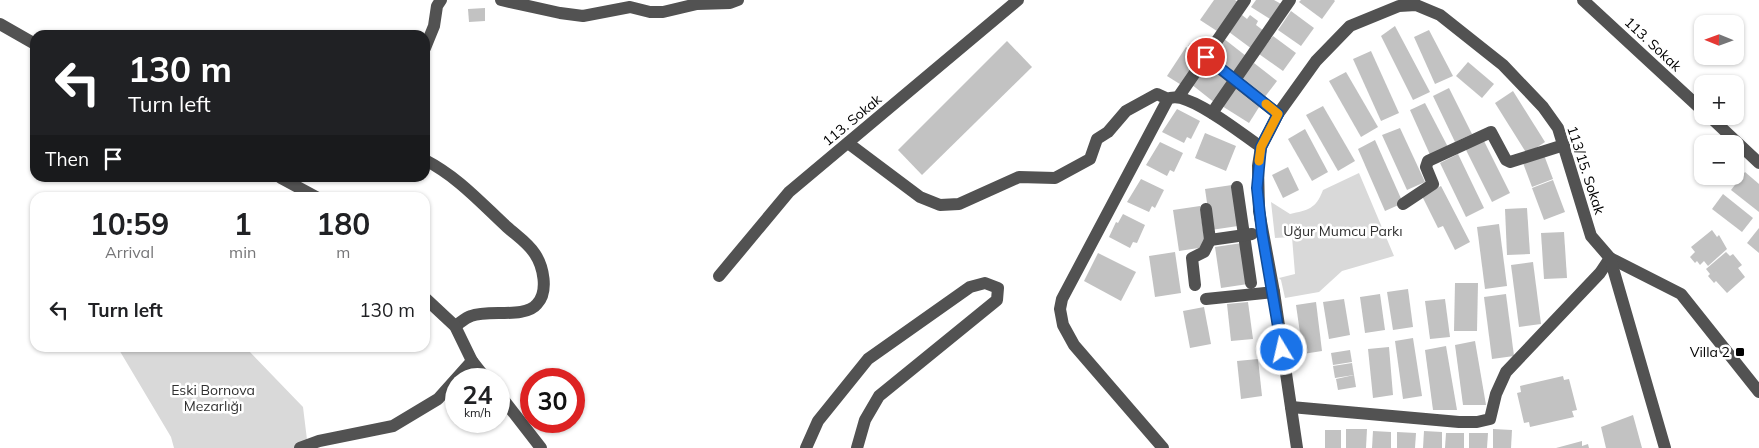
<!DOCTYPE html>
<meta charset="utf-8">
<style>
body{margin:0;font-family:Mulish,sans-serif;background:#f2f2f2;color:#202124;height:100vh;display:flex;flex-direction:column;font-size:19px;white-space:nowrap}
*{box-sizing:border-box;margin:0}
p{font-size:16px;color:#757577}
.icon{flex:none;width:28px;height:28px;fill:none;stroke:currentColor;stroke-width:2;stroke-linecap:round;stroke-linejoin:round}
.map{position:relative;flex:1;overflow:hidden}
.details{position:absolute;left:30px;top:192px;width:400px;height:160px;display:flex;flex-direction:column;background:#fff;border-radius:15px;box-shadow:0 1px 4px #0004}
.details>*{flex:none}
.hud{position:absolute;left:30px;top:30px;width:400px;height:152px;border-radius:15px;box-shadow:0 1px 4px #0004;background:#202124;color:#fff;overflow:hidden}
.needle{width:32px;rotate:271deg}
.fabs{position:absolute;left:1694px;top:15px;display:grid;gap:10px}
.fabs a{display:grid;place-items:center;width:50px;height:50px;border-radius:10px;background:#fff;box-shadow:0 1px 4px #0004;font-size:25px}
.speed{position:absolute;left:445px;top:368px;display:flex;gap:10px;font-size:25px;font-weight:700;text-align:center}
.speed>*{display:grid;place-content:center;width:65px;height:65px;border-radius:50%;background:#fff;box-shadow:0 1px 4px #0004;line-height:1}
.speed small{font-size:12px;font-weight:400}
.speed .limit{border:8px solid #d22;background:#fff;color:#111}
.pin{position:absolute;display:grid;place-items:center;width:42px;height:42px;color:#fff;margin:-21px;border:2px solid #fff;border-radius:50%;box-shadow:0 1px 5px #0007}
.me{position:absolute;width:55px;margin:-28px;rotate:351deg;stroke-linejoin:round;filter:drop-shadow(0 0 4px #0008)}
.turn{display:flex;align-items:center;gap:18px;height:105px;padding:0 15px;font-size:22px}
.turn .icon{width:65px;height:65px;stroke-width:2.5}
.turn b{display:block;font-size:35px;line-height:42px}
.then{display:flex;align-items:center;height:48px;padding:0 15px;background:#0003;gap:10px;font-size:19px}
.eta{display:flex;justify-content:space-evenly;align-items:center;height:85px;text-align:center}
.eta b{font-size:30px;font-weight:700;line-height:35px}
ul{padding:0;list-style:none}
li{display:flex;align-items:center;gap:15px;height:65px;padding:0 15px}
li div{flex:1}
li b{display:block;font-size:19px}
li em{font-style:normal}
.map>svg:first-child{display:block}
.green{fill:#d9d9d9}
.building{fill:#c2c2c2}
.lines{fill:none;stroke-linecap:round;stroke-linejoin:round}
.minor{stroke:#525252;stroke-width:12}
.route-casing{stroke:#114b97;stroke-width:12}
.route{stroke:#1a73e8;stroke-width:9}
.slow{stroke:#f59e0b;stroke-width:9}
.poi-dot{fill:#000;stroke:#fff;stroke-width:2}
.labels{text-anchor:middle;stroke-width:5;stroke-linejoin:round;paint-order:stroke}
.street-label{font-size:14px;fill:#000;stroke:#fff}
.park-label{font-size:14px;fill:#303030;stroke:#fff}
.poi-label{font-size:14px;fill:#000;stroke:#fff;text-anchor:end}
</style>
<div class="map">
<svg width="1759" height="448" viewBox="0 0 1759 448">
<rect width="100%" height="100%" fill="#fff"/>
<!-- green -->
<g class="green">
<path d="M1359,173L1394,256L1342,271L1319,292L1285,298L1281,280L1279,278L1295,274L1292,237L1275,238L1271,202L1290,214C1308,210 1316,209 1323,190Z"/>
<path d="M118,348H246L303,407L308,448H174L171,437Z"/>
</g>
<!-- building -->
<g class="building">
<path d="M1214,0H1235L1240,3L1220,33L1200,20Z"/>
<path d="M1256,0H1274L1283,5L1273,21L1251,7Z"/>
<path d="M1301,0H1334L1335,1L1322,19L1299,2Z"/>
<path d="M485,8V21L469,22L468,9Z"/>
<path d="M1291,11L1314,28L1301,46L1278,30Z"/>
<path d="M1242,15L1247,19L1250,15L1258,21L1256,25L1264,31L1252,49L1229,32Z"/>
<path d="M1395,26L1430,92L1413,100L1381,36Z"/>
<path d="M1429,30L1453,76L1435,84L1414,37Z"/>
<path d="M1273,36L1296,53L1283,71L1259,54Z"/>
<path d="M1223,38L1246,56L1233,73L1210,55Z"/>
<path d="M1007,41L1032,67L922,175L898,150Z"/>
<path d="M1186,47L1202,58L1183,86L1167,76Z"/>
<path d="M1371,51L1399,113L1381,121L1353,59Z"/>
<path d="M1468,62L1494,84L1482,98L1456,76Z"/>
<path d="M1254,63L1277,81L1264,98L1241,79Z"/>
<path d="M1205,66L1210,69L1212,67L1230,84L1215,103L1191,84Z"/>
<path d="M1346,72L1378,127L1361,137L1329,81Z"/>
<path d="M1234,87L1261,104L1249,123L1222,106Z"/>
<path d="M1449,88L1472,134L1455,142L1433,96Z"/>
<path d="M1513,91L1545,142L1527,154L1495,103Z"/>
<path d="M1425,103L1449,149L1431,157L1410,110Z"/>
<path d="M1323,106L1355,161L1338,171L1306,115Z"/>
<path d="M1177,109L1200,121L1191,139L1187,137L1184,143L1162,132Z"/>
<path d="M1400,128L1425,182L1407,190L1382,135Z"/>
<path d="M1305,129L1328,172L1312,181L1288,139Z"/>
<path d="M1205,133L1236,146L1226,171L1195,158Z"/>
<path d="M1483,139L1510,193L1492,202L1465,148Z"/>
<path d="M1375,140L1403,203L1385,211L1358,149Z"/>
<path d="M1160,142L1183,153L1174,172L1170,170L1167,176L1146,165Z"/>
<path d="M1458,154L1484,208L1466,217L1440,163Z"/>
<path d="M1544,155L1553,179L1532,187L1523,163Z"/>
<path d="M1288,167L1299,190L1283,198L1272,175Z"/>
<path d="M1745,172L1759,184V212L1731,190Z"/>
<path d="M1141,179L1164,190L1155,208L1152,206L1149,212L1127,202Z"/>
<path d="M1553,180L1565,212L1544,220L1532,188Z"/>
<path d="M1232,185L1238,226L1211,230L1205,189Z"/>
<path d="M1441,186L1470,242L1455,250L1443,226L1438,228L1422,196Z"/>
<path d="M1723,194L1753,218L1742,232L1712,209Z"/>
<path d="M1200,206L1205,247L1179,251L1173,210Z"/>
<path d="M1527,208L1530,254L1507,255L1505,209Z"/>
<path d="M1123,214L1145,225L1137,243L1133,242L1130,248L1109,237L1116,222L1118,223Z"/>
<path d="M1499,224L1507,286L1485,289L1477,227Z"/>
<path d="M1759,228V253L1747,243Z"/>
<path d="M1712,230L1717,237L1719,235L1727,249L1708,266L1704,261L1700,265L1697,261L1695,263L1690,257L1695,252L1691,247Z"/>
<path d="M1564,232L1567,278L1544,279L1541,233Z"/>
<path d="M1242,243L1248,284L1221,288L1215,247Z"/>
<path d="M1175,252L1181,293L1155,297L1149,256Z"/>
<path d="M1726,252L1730,256L1733,254L1742,265L1738,268L1745,277L1727,293L1716,281L1714,283L1708,276L1710,274L1706,269Z"/>
<path d="M1098,253L1136,272L1121,301L1084,281Z"/>
<path d="M1533,262L1541,324L1519,327L1511,265Z"/>
<path d="M1455,283H1478L1477,331H1454Z"/>
<path d="M1408,289L1413,327L1393,330L1387,292Z"/>
<path d="M1380,294L1385,330L1365,333L1360,297Z"/>
<path d="M1506,294L1514,356L1492,359L1484,297Z"/>
<path d="M1344,299L1350,335L1329,339L1323,302Z"/>
<path d="M1445,299L1450,337L1430,339L1425,301Z"/>
<path d="M1248,302L1253,339L1231,341L1227,304Z"/>
<path d="M1316,302L1322,351L1303,354L1296,305Z"/>
<path d="M1204,307L1211,344L1190,348L1183,311Z"/>
<path d="M1413,338L1422,396L1403,399L1395,341Z"/>
<path d="M1475,341L1486,405H1463L1455,345Z"/>
<path d="M1446,346L1457,410H1433L1425,350Z"/>
<path d="M1389,347L1393,395L1373,398L1368,349Z"/>
<path d="M1350,350L1352,362L1333,365L1331,353Z"/>
<path d="M1258,359L1262,396L1241,399L1237,361Z"/>
<path d="M1352,363L1354,375L1335,378L1333,366Z"/>
<path d="M1354,375L1356,387L1338,390L1336,379Z"/>
<path d="M1563,376L1564,380L1569,379L1577,410L1572,411L1574,417L1530,427L1529,422L1524,423L1517,393L1521,392L1520,386Z"/>
<path d="M1633,415L1642,448H1606L1601,427Z"/>
<path d="M1346,429H1367L1366,448H1346Z"/>
<path d="M1493,429L1512,430L1511,448H1493Z"/>
<rect x="1325" y="430" width="16" height="18"/>
<path d="M1373,431L1391,432V448H1372Z"/>
<path d="M1424,431L1442,432V448H1423Z"/>
<path d="M1397,432L1416,433L1415,448H1397Z"/>
<path d="M1446,433H1464V448H1445Z"/>
<path d="M1469,433H1488L1487,448H1469Z"/>
<path d="M1582,441V446L1588,444L1589,448H1556Z"/>
</g>
<g class="lines">
<!-- minor -->
<g class="minor">
<path d="M501,0L560,13L583,16L630,7L650,12H663L697,4L730,3L738,0"/>
<path d="M1583,0L1702,110"/>
<path d="M0,24L35,44"/>
<path d="M425,48L434,26L437,6L441,0"/>
<path d="M1194,48L1278,114"/>
<path d="M1179,96L1245,0"/>
<path d="M1212,113L1290,0"/>
<path d="M1709,116L1759,163"/>
<path d="M848,143L920,197L940,205L959,204L1019,177L1055,178L1090,159L1097,139L1108,132L1126,111L1157,94L1168,99"/>
<path d="M425,160C458,177 480,202 507,227C517,236 528,243 535,254C543,266 549,291 537,304C525,319 488,309 471,316C465,318 460,323 455,326"/>
<path d="M281,178L318,198"/>
<path d="M1237,187L1251,283"/>
<path d="M1403,204L1433,184L1426,167L1428,161L1491,132L1506,160L1510,162L1564,145"/>
<path d="M1206,209L1210,240L1252,234"/>
<path d="M1610,258L1681,294L1759,392"/>
<path d="M719,276L789,192L1018,0"/>
<path d="M1195,285L1192,258L1204,252L1210,240"/>
<path d="M425,298L455,326L472,361L486,379"/>
<path d="M1206,299L1274,292"/>
<path d="M499,394L541,448"/>
<path d="M1291,407L1459,422H1477L1490,419L1496,394L1506,372L1600,273L1610,258"/>
<path d="M300,448L319,441L393,426L438,399L472,361"/>
<path d="M806,448L818,421L868,359L970,287L985,283L998,288L997,300L879,396L865,420L857,448"/>
<path d="M1163,448L1074,345L1063,325L1060,309L1062,299L1168,99C1186,88 1244,136 1261,147"/>
<path d="M1297,448L1274,292L1259,211L1258,166L1261,147L1278,114L1316,61L1350,26L1399,6L1416,5L1440,15L1503,65L1543,107L1558,128L1591,236L1610,258L1665,448"/>
</g>
</g>
<g class="lines">
<defs>
<path id="route" d="M1206,57L1278,114L1261,147L1257,188L1262,233L1282,350"/>
</defs>
<!-- route casing -->
<use href="#route" class="route-casing"/>
<!-- route -->
<use href="#route" class="route"/>
<!-- slow -->
<path class="slow" d="M1259,161L1261,147L1278,114L1266,104"/>
</g>
<!-- markers -->
<rect class="poi-dot" x="1735" y="347" width="10" height="10" rx="2.5"/>
<g class="labels">
<!-- street labels -->
<g class="street-label">
<text transform="translate(1653 44) rotate(43)" y="5">113. Sokak</text>
<text transform="translate(852 120) rotate(-40)" y="5">113. Sokak</text>
<text transform="translate(1586 170) rotate(72)" y="5">113/15. Sokak</text>
</g>
<!-- park labels -->
<g class="park-label">
<text x="1343" y="236">Uğur Mumcu Parkı</text>
<text x="213" y="395">Eski Bornova<tspan x="213" dy="16">Mezarlığı</tspan></text>
</g>
<!-- poi labels -->
<g class="poi-label">
<text x="1730" y="357">Villa 2</text>
</g>
</g>
</svg>
<div class="fabs">
<a><svg class="needle" viewBox="-14 -14 28 28"><path d="M0-13l5 13h-10z" fill="#e53935"/><path d="M0 13l5-13h-10z" fill="#757577"/></svg></a>
<a>+</a>
<a>−</a>
</div>
<div class="speed"><div>24<small>km/h</small></div><div class="limit">30</div></div>
<div class="pin" style="left:1206px;top:57px;background:#d93025"><svg class="icon" aria-label="arrive" viewBox="0 0 24 24"><path d="M6 21V4h12l-3 4 3 4H6"/></svg></div>
<svg class="me" style="left:1282px;top:350px" viewBox="-20 -20 40 40"><circle r="17" fill="#1a73e8" stroke="#fff" stroke-width="3"/><path d="M0-11L8 9 0 5-8 9z" fill="#fff"/></svg>
<div class="hud">
<div class="turn"><svg class="icon" aria-label="left" viewBox="0 0 24 24"><path d="M17 20v-9H6M10 6l-5 5 5 5"/></svg><div><b>130 m</b>Turn left</div></div>
<div class="then">Then<svg class="icon" aria-label="arrive" viewBox="0 0 24 24"><path d="M6 21V4h12l-3 4 3 4H6"/></svg></div>
</div>
<section class="details">
<div class="eta">
<div><b>10:59</b><p>Arrival</p></div>
<div><b>1</b><p>min</p></div>
<div><b>180</b><p>m</p></div>
</div>
<ul>
<li><svg class="icon" aria-label="left" viewBox="0 0 24 24"><path d="M17 20v-9H6M10 6l-5 5 5 5"/></svg><div><b>Turn left</b></div><em>130 m</em></li>
</ul>
</section>
</div>
